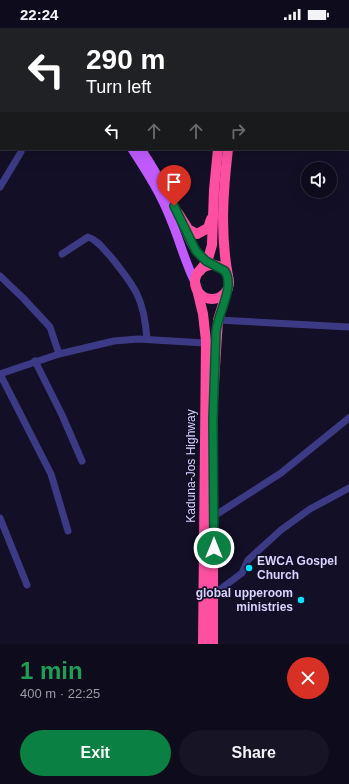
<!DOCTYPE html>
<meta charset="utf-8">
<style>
body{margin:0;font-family:Helvetica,sans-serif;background:#171425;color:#f1f3f6;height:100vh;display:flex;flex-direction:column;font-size:15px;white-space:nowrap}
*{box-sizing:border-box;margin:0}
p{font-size:13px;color:#9b9ba3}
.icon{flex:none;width:22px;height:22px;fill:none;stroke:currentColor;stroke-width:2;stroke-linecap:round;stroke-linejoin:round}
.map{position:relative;height:616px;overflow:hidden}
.side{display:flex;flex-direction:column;background:#0e0b1c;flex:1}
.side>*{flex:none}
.hud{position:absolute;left:0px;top:0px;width:349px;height:122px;box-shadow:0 4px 16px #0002,0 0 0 1px #2e2b3b;background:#202124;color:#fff;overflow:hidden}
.buttons{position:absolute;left:301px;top:134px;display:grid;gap:8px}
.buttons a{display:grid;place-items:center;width:36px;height:36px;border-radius:50%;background:#0e0b1c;box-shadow:0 4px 16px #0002,0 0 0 1px #2e2b3b;font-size:20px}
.pin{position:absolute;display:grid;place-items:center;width:34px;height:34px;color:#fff;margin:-41px -17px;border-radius:50% 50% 50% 0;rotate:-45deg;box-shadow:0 0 4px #0007}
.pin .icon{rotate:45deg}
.me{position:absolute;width:44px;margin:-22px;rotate:0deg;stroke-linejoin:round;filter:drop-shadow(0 0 3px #0008)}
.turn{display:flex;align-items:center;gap:14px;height:84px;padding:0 20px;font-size:18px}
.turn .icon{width:52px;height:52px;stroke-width:2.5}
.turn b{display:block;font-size:28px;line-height:34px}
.lanes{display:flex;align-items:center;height:38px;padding:0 20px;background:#0003;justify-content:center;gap:20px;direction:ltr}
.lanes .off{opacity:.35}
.round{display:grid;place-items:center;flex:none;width:42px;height:42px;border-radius:21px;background:#171425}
.summary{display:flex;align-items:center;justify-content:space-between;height:68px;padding:0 20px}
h1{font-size:24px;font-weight:700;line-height:30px;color:#1e9e55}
.button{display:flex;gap:8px;margin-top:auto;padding:8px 20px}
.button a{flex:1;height:46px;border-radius:24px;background:#0b8043;color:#fff;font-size:16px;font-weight:700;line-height:46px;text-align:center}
.button a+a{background:#171425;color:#f1f3f6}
.status{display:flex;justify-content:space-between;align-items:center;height:28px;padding:0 20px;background:#0e0b1c;direction:ltr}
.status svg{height:11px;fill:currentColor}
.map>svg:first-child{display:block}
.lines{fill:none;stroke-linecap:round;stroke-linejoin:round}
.stream{stroke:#0c2248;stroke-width:2}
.river{stroke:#0c2248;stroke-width:11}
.minor{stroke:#3d3a85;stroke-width:7}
.major{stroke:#c25bff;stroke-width:9}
.highway{stroke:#ff4fa3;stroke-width:10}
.route-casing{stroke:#07532c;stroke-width:10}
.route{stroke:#0b8043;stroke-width:7}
.poi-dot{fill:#00e5ff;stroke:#130f26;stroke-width:1.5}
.labels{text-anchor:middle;stroke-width:3.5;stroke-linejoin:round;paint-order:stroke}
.street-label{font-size:12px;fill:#d9d4ff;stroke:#130f26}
.poi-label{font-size:12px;font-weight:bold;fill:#d9d4ff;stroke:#130f26;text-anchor:start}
</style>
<div class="status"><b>22:24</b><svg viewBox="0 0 49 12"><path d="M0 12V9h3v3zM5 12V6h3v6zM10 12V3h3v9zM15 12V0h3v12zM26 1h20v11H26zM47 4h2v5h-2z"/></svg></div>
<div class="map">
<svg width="349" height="616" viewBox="0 0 349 616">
<rect width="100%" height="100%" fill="#130f26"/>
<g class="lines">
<!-- stream -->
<path class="stream" d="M348,116L349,119"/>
<!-- river -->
<g class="river">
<path d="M225,0V1"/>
<path d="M165,1V0"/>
<path d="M347,1V0"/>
<path d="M0,44L1,45"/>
</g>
<!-- minor -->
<g class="minor">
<path d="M348,82H349"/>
<path d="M0,159L21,124V121"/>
<path d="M62,226L88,209C98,212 104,222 111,229C136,260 144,271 147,311"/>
<path d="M0,248L23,270L50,299L59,326"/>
<path d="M218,292L349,299"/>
<path d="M35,333L62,387L82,433"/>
<path d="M214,488L281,445L349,390"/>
<path d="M0,490L27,557"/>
<path d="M68,503L51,446L0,346L59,326L114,313L138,311L205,315"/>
<path d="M214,566L242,545L248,532L281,502L310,481L349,460"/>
</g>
<!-- major -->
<g class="major">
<path d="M33,0L34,1"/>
<path d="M132,121C147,144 161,166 171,192C180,213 185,235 196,256"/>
<path d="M141,121C155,142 167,164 178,186C189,207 191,227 215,237"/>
</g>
<!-- highway -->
<g class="highway">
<path d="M251,1V0"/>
<path d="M264,1V0"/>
<path d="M178,185L188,201L197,206L208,200L211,191"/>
<circle cx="212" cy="254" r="17"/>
<path d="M200,243L208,231L212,217L214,162L218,121"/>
<path d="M228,248C220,205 223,164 228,121"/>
<path d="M197,261L203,286L206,313L203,616"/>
<path d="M213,616V371L218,292L228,260"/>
</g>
</g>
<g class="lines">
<defs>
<path id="route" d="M174,178L196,223L206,233L225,243C235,259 218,285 216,303L213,392L214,520"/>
</defs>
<!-- route casing -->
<use href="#route" class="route-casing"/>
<!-- route -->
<use href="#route" class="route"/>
</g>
<!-- markers -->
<g class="poi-dot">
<circle cx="249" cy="540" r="4"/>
<circle cx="301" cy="572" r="4"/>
</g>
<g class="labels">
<!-- street labels -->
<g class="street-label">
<text transform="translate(191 438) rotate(-90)" y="4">Kaduna-Jos Highway</text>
</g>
<!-- poi labels -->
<g class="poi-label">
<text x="257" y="537">EWCA Gospel<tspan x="257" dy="14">Church</tspan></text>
<text x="293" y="569" text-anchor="end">global upperoom<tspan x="293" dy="14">ministries</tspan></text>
</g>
</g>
</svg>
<div class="buttons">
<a><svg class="icon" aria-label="sound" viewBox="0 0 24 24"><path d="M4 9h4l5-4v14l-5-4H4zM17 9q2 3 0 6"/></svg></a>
</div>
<div class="pin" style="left:174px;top:178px;background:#d93025"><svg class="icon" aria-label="arrive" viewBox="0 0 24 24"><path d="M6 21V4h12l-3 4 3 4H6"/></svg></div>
<svg class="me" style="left:214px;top:520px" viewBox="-20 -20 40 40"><circle r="17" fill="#0b8043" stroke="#fff" stroke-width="3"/><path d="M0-11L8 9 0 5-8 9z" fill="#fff"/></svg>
<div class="hud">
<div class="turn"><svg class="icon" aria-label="left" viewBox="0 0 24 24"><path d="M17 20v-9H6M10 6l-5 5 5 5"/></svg><div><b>290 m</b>Turn left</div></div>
<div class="lanes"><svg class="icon" aria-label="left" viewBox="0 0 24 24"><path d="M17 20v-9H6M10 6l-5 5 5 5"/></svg><svg class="icon off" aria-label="ahead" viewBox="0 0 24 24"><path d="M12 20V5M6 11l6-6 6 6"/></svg><svg class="icon off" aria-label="ahead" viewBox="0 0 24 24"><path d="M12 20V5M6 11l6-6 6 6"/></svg><svg class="icon off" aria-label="right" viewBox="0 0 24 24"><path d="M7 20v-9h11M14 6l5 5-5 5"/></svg></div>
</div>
</div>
<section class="side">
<div class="summary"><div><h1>1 min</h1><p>400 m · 22:25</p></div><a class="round" style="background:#d93025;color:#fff"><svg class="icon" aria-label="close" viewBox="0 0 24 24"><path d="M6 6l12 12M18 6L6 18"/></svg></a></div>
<div class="button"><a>Exit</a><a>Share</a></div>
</section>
